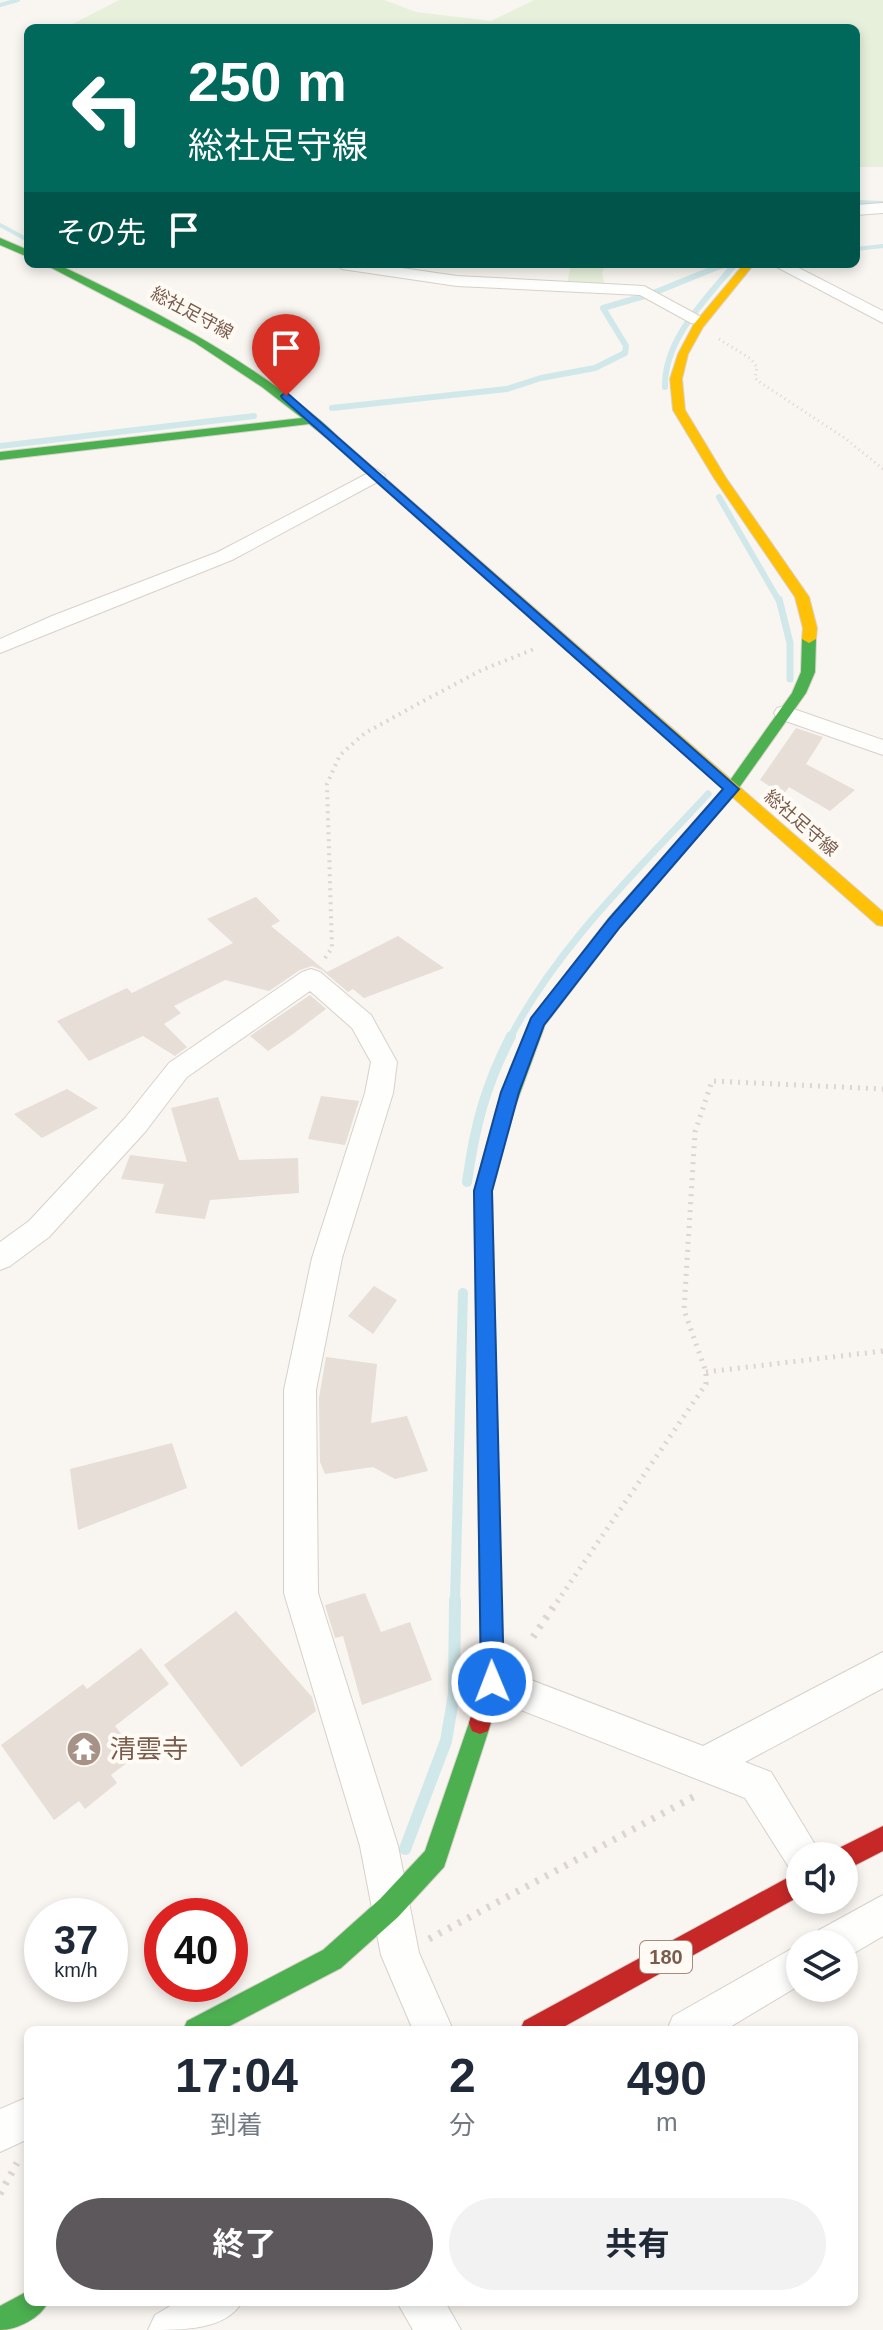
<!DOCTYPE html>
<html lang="ja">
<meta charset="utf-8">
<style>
body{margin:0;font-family:Arial,"Noto Sans JP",sans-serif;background:#f2f2f3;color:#1f2937;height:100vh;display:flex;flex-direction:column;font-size:30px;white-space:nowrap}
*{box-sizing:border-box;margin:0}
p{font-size:26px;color:#747a83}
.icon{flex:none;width:44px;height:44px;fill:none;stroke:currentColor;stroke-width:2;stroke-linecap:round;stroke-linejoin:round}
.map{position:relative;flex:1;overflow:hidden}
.sheet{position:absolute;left:24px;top:2026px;width:834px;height:280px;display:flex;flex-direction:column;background:#fff;border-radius:12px;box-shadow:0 4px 12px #0003}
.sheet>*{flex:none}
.top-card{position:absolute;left:24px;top:24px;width:836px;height:244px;border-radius:12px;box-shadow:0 4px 12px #0003;background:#00695c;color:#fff;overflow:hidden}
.tools{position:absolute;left:786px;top:1842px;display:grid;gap:16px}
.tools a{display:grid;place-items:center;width:72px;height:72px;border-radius:50%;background:#fff;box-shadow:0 4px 12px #0003;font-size:40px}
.speed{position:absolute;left:24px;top:1898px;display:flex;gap:16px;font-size:40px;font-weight:700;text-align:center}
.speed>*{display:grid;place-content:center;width:104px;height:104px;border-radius:50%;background:#fff;box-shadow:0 4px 12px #0003;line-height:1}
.speed small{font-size:20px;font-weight:400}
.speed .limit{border:12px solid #d22;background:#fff;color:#111}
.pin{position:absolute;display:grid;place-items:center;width:68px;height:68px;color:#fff;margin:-82px -34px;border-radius:50% 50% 50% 0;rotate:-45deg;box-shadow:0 0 8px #0007}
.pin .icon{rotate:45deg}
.me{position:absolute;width:88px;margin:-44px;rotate:359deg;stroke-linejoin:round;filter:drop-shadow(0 0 6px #0008)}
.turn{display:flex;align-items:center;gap:28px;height:168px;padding:0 32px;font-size:36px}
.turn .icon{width:104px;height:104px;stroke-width:2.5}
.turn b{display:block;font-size:56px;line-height:68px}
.then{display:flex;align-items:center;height:76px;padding:0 32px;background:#0003;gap:16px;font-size:30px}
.eta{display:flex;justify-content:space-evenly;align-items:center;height:136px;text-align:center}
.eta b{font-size:48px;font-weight:700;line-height:56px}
.primary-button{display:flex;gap:16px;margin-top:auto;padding:16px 32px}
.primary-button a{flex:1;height:92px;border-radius:48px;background:#5c585b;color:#fff;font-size:32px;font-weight:700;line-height:92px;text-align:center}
.primary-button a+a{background:#f2f2f3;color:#1f2937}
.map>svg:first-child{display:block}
.green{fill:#e7f0db}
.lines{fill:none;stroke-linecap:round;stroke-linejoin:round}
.stream-far4{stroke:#d0e8ea;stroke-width:4}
.stream-far3{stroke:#d0e8ea;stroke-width:6}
.stream-far2{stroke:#d0e8ea;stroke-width:7}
.stream-far1{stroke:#d0e8ea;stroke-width:10}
.stream{stroke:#d0e8ea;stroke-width:12}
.building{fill:#e6ded7}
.street-casing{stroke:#d7d1cb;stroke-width:2}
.fast-casing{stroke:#d9d2cb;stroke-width:2}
.slow-casing{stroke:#d9d2cb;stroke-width:2}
.jam-casing{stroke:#d9d2cb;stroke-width:2}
.path-far3{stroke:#dcd5d0;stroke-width:3;stroke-dasharray:1 4;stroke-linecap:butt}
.path-far2{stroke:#dcd5d0;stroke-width:4;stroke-dasharray:2 5;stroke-linecap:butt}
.path-far1{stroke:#dcd5d0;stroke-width:5;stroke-dasharray:2 6;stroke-linecap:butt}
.path{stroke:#dcd5d0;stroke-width:7;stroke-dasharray:3 8;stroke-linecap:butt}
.street{fill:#fefefd;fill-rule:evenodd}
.fast{fill:#4caf50;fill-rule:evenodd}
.slow{fill:#ffc107;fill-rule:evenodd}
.jam{fill:#c62828;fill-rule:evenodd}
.route{fill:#1a73e8;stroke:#114b97;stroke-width:2}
.labels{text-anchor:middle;stroke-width:8;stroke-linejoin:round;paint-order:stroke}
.far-street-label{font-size:18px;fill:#7a5c4d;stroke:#fffaf3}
.shield{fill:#fffaf3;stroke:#a28b7f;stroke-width:2}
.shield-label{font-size:20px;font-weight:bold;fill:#7a5c4d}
.near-poi-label{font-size:26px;fill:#7a5c4d;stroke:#fffaf3;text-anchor:start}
</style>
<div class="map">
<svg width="883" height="2330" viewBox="0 0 883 2330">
<rect width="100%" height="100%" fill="#f9f5f0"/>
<!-- green -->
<g class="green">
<path d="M119,0H384L416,12L491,21L534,0H883V167H856V28H65Z"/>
<path d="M571,264H605L602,274L605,286L567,284Z"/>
</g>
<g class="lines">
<!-- stream-far4 -->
<g class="stream-far4">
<path d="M0,5L18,0"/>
<path d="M856,202L883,203"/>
<path d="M0,225L28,240"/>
<path d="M856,249L883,246"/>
</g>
<!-- stream-far3 -->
<g class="stream-far3">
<path d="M665,387C664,339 706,299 735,264"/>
<path d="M332,408L507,389L541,378L595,368L625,353L626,346L603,308L651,294L725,264"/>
<path d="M0,446L254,416"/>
<path d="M719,497L779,601"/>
</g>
<!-- stream-far2 -->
<g class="stream-far2">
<path d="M779,599L790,643V679"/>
<path d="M510,1038C558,945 638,870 708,794"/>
</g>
<!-- stream-far1 -->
<g class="stream-far1">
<path d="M467,1182C475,1125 485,1087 511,1036"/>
<path d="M455,1602L463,1293"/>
</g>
<!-- stream -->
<path class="stream" d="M405,1849L446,1741L454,1694L455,1600"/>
</g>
<!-- building -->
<g class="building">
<path d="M796,728L823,737L806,764L855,790L830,811L789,787L783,795L760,780Z"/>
<path d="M256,897L280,921L271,926L327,972L398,936L444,968L364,998L353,989L348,992L322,970L312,966L300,970L269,991L225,980L174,1006L181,1013L164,1024L187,1047L175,1056L143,1036L89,1061L57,1021L127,988L132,993L233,943L207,919Z"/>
<path d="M310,995L326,1009L293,1034L268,1051L250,1036Z"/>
<path d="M67,1089L98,1108L42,1138L14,1114Z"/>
<path d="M321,1096L359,1101L345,1145L308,1139Z"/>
<path d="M218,1097L239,1160L298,1158L299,1193L210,1200L205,1219L155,1213L164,1184L121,1179L130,1155L187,1162L171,1108Z"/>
<path d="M374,1286L397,1300L373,1334L348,1316Z"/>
<path d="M326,1357L377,1364L371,1423L407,1416L428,1471L395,1479L373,1467L325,1474L320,1462L319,1398Z"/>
<path d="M172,1443L187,1488L78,1530L70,1469Z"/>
<path d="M365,1593L381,1632L410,1622L432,1680L362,1705L343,1636L335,1638L325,1605Z"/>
<path d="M236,1611L312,1697L316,1711L241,1767L164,1665Z"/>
<path d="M141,1648L169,1684L115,1726L137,1755L111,1775L117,1783L85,1809L79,1801L54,1820L1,1745L83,1684L87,1689Z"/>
</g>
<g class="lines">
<defs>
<g id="street">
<path d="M883,203V213L856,215V205Z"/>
<path d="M334,264H374L457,276L644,286L705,319L697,324L691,323L640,295L457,286L342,269Z"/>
<path d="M771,264H791L883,311V323Z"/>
<path d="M376,469L385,475L383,479L232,560L0,653V639L52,616L218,552Z"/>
<path d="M785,706L883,740V755L777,718L774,713L777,708Z"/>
<path d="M311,969L320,972L371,1015L397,1062L393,1093L342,1258L316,1390L318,1593L398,1846L419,1953L453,2030H413L381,1955L360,1846L284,1593V1390L312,1258L365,1093L371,1062L352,1028L310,991L187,1077L145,1132L49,1237L10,1266L0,1270V1242L29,1221L125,1118L169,1063L302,972Z"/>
<path d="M883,1652V1688L745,1762L771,1772L822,1856H800V1873L790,1869L745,1798L480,1694L474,1682L480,1670L492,1665L703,1746Z"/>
<path d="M883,1895V1936L844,1959V1944H814L819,1930Z"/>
<path d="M800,1944V1985L725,2030H667L673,2016Z"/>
<path d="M28,2097V2139L0,2152V2109Z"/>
<path d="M177,2302H242C226,2330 183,2330 148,2330L155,2315Z"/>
<path d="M397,2302H445L461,2330H413Z"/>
</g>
<g id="fast">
<path d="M0,238L28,250V257L0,245Z"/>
<path d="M44,264H57C137,302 216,342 288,395C306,409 323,421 339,438L329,440L309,424L0,460V452L302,418L262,387L194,342Z"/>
<path d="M809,635L816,639L815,672L806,693L736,792L620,927L545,1025L514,1110L511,1115H499L496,1110L531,1019L608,919L726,786L792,693L801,672L802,639Z"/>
<path d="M480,1712L488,1715L491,1723L447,1858L444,1867L398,1917L341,1968L222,2030H183L187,2021L323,1950L380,1899L425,1851L469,1723L472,1715Z"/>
<path d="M28,2291V2302H48C41,2318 17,2330 0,2330V2306Z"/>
</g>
<g id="slow">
<path d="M744,264H754L703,327L688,354L682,379L685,410L726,478L809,597L817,628L816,639L809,643L802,639L803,628L795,597L714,478L673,410L670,379L678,354L694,324Z"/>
<path d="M329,436H337L883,912V926L877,925L329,440Z"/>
</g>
<g id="jam">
<path d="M505,1103L514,1110L492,1191L503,1682L488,1731L480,1734L472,1731L469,1723L481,1682L474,1191L496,1110Z"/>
<path d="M883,1826V1851L844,1871V1856H833L835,1850Z"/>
<path d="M800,1871V1896L558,2030H520L524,2021Z"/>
</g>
</defs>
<!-- street casing -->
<use href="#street" class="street-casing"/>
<!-- fast casing -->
<use href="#fast" class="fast-casing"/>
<!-- slow casing -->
<use href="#slow" class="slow-casing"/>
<!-- jam casing -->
<use href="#jam" class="jam-casing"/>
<!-- path-far3 -->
<path class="path-far3" d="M719,339L751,359L757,367L755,378L758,381L846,439L883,469"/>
<!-- path-far2 -->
<path class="path-far2" d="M325,958L332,948L327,784L340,755L365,733L427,699L482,670L534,649"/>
<!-- path-far1 -->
<g class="path-far1">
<path d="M706,1372L883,1351"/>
<path d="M557,1602L706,1384V1372L684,1310L695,1132L712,1081L883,1089"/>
</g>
<!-- path -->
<g class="path">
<path d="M533,1637L558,1600"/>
<path d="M429,1939L695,1796"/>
<path d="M0,2194L17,2163"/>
</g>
<!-- street -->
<use href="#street" class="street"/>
<!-- fast -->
<use href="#fast" class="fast"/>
<!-- slow -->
<use href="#slow" class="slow"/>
<!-- jam -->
<use href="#jam" class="jam"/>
</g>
<!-- route -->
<path class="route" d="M286,392L739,789L620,927L544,1025L519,1092L492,1191L504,1682L500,1690L492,1693L484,1690L481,1682L474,1191L501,1092L531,1018L609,919L723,789L282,398L281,396Z"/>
<!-- icons -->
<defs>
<symbol id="temple-disc" viewBox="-11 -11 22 22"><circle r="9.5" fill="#a69286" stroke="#fffaf3"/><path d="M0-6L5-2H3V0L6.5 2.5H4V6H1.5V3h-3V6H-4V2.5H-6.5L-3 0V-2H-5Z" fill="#fff"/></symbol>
</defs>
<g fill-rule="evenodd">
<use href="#temple-disc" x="64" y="1729" width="40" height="40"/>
</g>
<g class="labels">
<!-- far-street labels -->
<g class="far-street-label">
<text transform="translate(192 313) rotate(28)" y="6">総社足守線</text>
<text transform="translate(801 823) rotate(41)" y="6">総社足守線</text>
</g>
<!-- shield labels -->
<rect class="shield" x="640" y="1941" width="52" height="32" rx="6"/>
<g class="shield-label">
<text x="666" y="1964">180</text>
</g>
<!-- near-poi labels -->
<g class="near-poi-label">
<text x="110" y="1758">清雲寺</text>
</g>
</g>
</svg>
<div class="tools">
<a><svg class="icon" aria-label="sound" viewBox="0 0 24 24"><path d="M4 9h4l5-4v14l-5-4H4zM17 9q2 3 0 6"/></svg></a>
<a><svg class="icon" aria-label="layers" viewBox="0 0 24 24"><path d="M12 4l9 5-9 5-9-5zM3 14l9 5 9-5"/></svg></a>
</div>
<div class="speed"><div>37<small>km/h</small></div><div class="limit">40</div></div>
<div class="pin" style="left:286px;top:396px;background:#d93025"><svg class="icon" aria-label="arrive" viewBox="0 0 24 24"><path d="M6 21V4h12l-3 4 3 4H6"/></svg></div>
<svg class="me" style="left:492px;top:1682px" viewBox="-20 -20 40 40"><circle r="17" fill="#1a73e8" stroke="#fff" stroke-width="3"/><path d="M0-11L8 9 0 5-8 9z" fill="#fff"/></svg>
<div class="top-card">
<div class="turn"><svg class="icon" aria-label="left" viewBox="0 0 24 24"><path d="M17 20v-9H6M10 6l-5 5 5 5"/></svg><div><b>250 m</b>総社足守線</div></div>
<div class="then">その先<svg class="icon" aria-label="arrive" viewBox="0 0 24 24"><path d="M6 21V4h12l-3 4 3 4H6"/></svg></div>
</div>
<section class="sheet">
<div class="eta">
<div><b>17:04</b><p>到着</p></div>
<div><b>2</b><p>分</p></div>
<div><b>490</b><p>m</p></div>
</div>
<div class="primary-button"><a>終了</a><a>共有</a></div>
</section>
</div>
